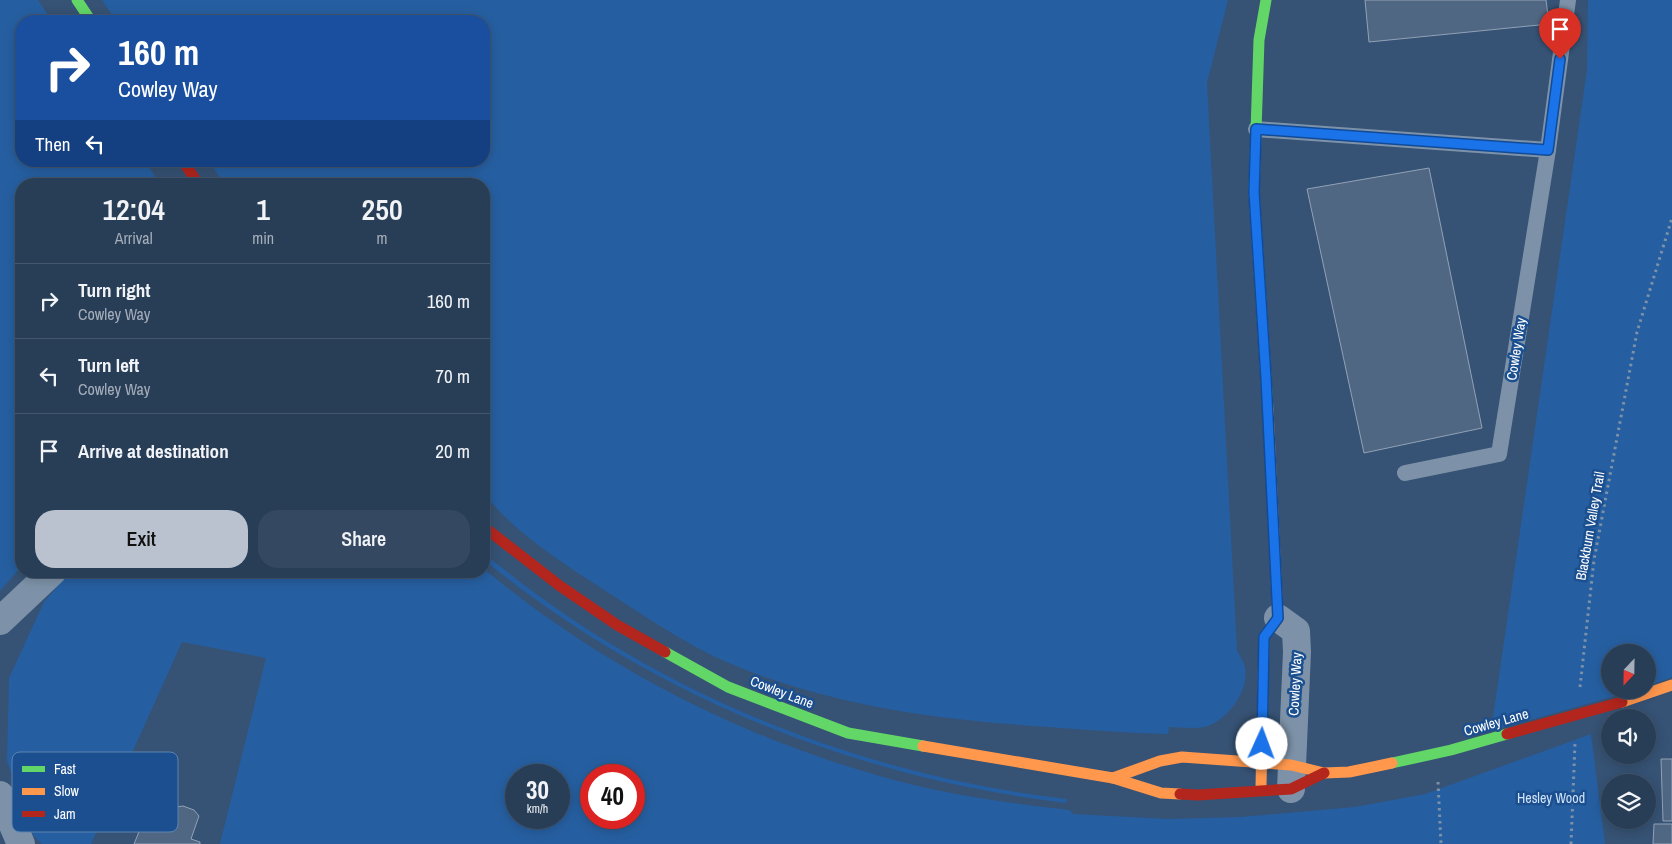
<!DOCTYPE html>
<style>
body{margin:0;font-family:"Archivo Narrow",sans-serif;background:#344961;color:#f1f3f6;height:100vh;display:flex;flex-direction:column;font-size:19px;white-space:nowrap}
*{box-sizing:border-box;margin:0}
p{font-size:16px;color:#a5aeba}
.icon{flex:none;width:28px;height:28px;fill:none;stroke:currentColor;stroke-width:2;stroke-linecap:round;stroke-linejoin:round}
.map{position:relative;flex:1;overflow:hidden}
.panel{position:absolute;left:15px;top:178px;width:475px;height:400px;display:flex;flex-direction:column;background:#283e57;border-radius:20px;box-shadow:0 2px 12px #0003,0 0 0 1px #44576d}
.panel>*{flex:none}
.top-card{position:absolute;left:15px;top:15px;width:475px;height:152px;border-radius:20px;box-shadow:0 2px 12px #0003,0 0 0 1px #44576d;background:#1a4fa0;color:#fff;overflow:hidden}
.needle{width:32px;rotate:202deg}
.buttons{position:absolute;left:1601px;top:644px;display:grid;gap:10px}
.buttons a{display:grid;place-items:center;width:55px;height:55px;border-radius:50%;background:#283e57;box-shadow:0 2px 12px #0003,0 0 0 1px #44576d;font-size:25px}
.speed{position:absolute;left:505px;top:764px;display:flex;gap:10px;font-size:25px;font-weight:700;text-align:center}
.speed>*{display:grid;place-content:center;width:65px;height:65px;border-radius:50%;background:#283e57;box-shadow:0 2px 12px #0003,0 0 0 1px #44576d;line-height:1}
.speed small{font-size:12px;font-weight:400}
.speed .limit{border:8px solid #d22;background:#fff;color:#111}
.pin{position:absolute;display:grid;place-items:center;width:42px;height:42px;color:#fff;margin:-51px -21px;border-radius:50% 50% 50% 0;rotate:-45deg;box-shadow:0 0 5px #0007}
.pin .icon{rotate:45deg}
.me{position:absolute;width:55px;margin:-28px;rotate:2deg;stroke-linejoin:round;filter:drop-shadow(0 0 4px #0008)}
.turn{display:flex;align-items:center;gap:18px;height:105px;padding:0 20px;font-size:22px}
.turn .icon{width:65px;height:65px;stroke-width:2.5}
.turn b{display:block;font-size:35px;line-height:42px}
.then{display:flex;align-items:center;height:48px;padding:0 20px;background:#0003;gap:10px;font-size:19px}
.eta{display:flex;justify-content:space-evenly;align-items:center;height:85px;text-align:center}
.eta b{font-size:30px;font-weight:600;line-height:35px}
.action{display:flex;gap:10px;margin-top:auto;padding:10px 20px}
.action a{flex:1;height:58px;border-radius:20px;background:#b9c2ce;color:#111;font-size:20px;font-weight:600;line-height:58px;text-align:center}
.action a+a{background:#344961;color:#f1f3f6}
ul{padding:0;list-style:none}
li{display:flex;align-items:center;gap:15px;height:75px;padding:0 20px;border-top:1px solid #44576d}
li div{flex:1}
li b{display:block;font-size:19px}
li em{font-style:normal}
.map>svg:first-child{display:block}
.green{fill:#265fa1;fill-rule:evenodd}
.building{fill:#506783;stroke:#92a2b6}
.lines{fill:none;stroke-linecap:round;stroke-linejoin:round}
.path{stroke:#7d92a8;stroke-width:3;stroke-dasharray:2.5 4;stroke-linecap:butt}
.lane{stroke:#7d92a8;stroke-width:16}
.street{stroke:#7d92a8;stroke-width:28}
.fast{stroke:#63d668;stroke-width:11}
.slow{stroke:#ff974d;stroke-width:11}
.jam{stroke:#b3261e;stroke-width:11}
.jam-bridge{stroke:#b3261e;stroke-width:11}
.route-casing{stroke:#114b97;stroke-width:12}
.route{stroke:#1a73e8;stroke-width:9}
.labels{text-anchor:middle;stroke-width:5;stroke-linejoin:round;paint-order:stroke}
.street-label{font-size:14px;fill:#fff;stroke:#1b4f8f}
.park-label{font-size:14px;fill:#cfe3fa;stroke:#1b4f8f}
.key{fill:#1b4f8f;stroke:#5f84b1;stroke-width:1}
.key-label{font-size:14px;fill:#fff}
</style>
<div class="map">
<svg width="1672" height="844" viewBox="0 0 1672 844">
<rect width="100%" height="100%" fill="#365274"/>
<!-- green -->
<g class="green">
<path d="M0,0H38L52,21H21V161H145L160,184H21V541L16,547L21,567L0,591Z"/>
<path d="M102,0H1228L1207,83L1237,650C1239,655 1244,662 1245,667C1250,691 1226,722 1204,727C1194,729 1180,727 1169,727L1168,734C1128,733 1088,730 1048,727C943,720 839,707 741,668C692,649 648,618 604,590C563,563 513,532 484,493V184H224L209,161H484V21H116Z"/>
<path d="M1588,0H1672V677L1648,686V652H1610V690H1636L1491,731L1587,70Z"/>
<path d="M484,553C649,691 854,774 1067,799L1066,803C854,778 650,695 484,560Z"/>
<path d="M484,569C598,664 737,736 880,776C942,794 1006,803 1070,810L1073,814L1168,819L1241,817L1355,807L1425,794L1591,734L1605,844H220L266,658L182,642L91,844H42L33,835L7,761L9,678L44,602L70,571H484ZM516,775H559V818H516ZM591,775H634V818H591Z"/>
</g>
<!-- building -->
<g class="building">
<path d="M1365,0H1546L1549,24L1369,42Z"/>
<path d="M1429,168L1482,428L1364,453L1307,189Z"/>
<path d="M1661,759H1672V821H1663Z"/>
<path d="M183,806L194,810L199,816L191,839L200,842V844H134L143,822L166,831L176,807Z"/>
<path d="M1654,824H1672V844H1653Z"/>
</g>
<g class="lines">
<!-- path -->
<g class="path">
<path d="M1580,687L1594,560L1637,332L1672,218"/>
<path d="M1438,782L1441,844"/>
<path d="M1571,844L1575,743"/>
</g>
<!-- lane -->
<g class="lane">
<path d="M1256,129L1548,150"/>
<path d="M1405,473L1499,454L1548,150L1568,0"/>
</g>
<!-- street -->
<g class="street">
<path d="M1278,618L1296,631L1297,652L1291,789"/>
<path d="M0,621L53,571"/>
<path d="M0,795L21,844"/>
</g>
<!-- fast -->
<g class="fast">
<path d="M77,0L91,21"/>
<path d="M1266,0L1259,40L1254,192L1268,409"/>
<path d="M665,652L728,687L848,733L923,746"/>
<path d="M1392,763L1451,750L1507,734"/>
</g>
<!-- slow -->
<g class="slow">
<path d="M1622,702L1672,685"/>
<path d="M923,746L1113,778L1161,793L1180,794"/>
<path d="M1113,778L1160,761L1182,757L1291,765L1324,773L1349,772L1392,763"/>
<path d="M1261,787L1264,637L1278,618L1268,409"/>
</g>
<!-- jam -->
<g class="jam">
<path d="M183,161L198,184"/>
<path d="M484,527L560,586L617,625L665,652"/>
<path d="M1180,794L1198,795L1291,789L1324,773"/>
</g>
<!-- jam-bridge -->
<path class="jam-bridge" d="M1507,734L1622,702"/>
</g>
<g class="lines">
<defs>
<path id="route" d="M1262,744L1264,637L1278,618L1266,378L1254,192L1256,129L1548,150L1560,59"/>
</defs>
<!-- route casing -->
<use href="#route" class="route-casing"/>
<!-- route -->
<use href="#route" class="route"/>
</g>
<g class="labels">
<!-- street labels -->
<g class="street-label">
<text transform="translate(1516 349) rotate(-81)" y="5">Cowley Way</text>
<text transform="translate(1590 526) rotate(-80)" y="5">Blackburn Valley Trail</text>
<text transform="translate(1295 684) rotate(-87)" y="5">Cowley Way</text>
<text transform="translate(782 692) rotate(21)" y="5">Cowley Lane</text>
<text transform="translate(1496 722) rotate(-16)" y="5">Cowley Lane</text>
</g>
<!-- park labels -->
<g class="park-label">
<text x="1551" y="803">Hesley Wood</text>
</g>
</g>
<!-- legend -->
<rect x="12" y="752" width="166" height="80" rx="8" class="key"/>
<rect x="22" y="766" width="23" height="6" fill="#63d668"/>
<rect x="22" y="788" width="23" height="7" fill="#ff974d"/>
<rect x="22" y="811" width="23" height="6" fill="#b3261e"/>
<g class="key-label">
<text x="54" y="774">Fast</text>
<text x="54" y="796">Slow</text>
<text x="54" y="819">Jam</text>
</g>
</svg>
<div class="buttons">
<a><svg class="needle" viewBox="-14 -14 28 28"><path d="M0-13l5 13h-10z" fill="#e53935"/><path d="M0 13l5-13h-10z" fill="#a5aeba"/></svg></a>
<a><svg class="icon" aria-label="sound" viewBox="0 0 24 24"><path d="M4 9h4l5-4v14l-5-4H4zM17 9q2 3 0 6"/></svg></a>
<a><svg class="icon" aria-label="layers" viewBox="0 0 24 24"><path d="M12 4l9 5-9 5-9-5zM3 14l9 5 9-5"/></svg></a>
</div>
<div class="speed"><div>30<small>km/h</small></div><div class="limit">40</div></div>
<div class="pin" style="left:1560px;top:59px;background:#d93025"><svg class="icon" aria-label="arrive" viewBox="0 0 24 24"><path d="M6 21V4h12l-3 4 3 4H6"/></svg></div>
<svg class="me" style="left:1262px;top:744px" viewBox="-20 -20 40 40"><circle r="19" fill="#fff"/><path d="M0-13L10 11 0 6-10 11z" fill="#1a73e8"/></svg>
<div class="top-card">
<div class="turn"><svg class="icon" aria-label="right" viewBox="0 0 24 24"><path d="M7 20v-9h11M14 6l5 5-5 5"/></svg><div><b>160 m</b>Cowley Way</div></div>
<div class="then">Then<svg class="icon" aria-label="left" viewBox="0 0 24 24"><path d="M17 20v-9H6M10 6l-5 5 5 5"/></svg></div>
</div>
<section class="panel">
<div class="eta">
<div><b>12:04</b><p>Arrival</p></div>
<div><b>1</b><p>min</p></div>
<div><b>250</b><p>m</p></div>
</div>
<ul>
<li><svg class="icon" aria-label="right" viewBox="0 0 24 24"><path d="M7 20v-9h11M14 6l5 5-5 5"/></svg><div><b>Turn right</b><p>Cowley Way</p></div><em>160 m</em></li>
<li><svg class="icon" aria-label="left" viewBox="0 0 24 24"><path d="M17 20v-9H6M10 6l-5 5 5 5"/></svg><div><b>Turn left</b><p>Cowley Way</p></div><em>70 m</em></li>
<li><svg class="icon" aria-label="arrive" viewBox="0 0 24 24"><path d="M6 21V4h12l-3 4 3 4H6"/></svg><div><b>Arrive at destination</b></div><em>20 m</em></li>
</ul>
<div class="action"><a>Exit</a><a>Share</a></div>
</section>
</div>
